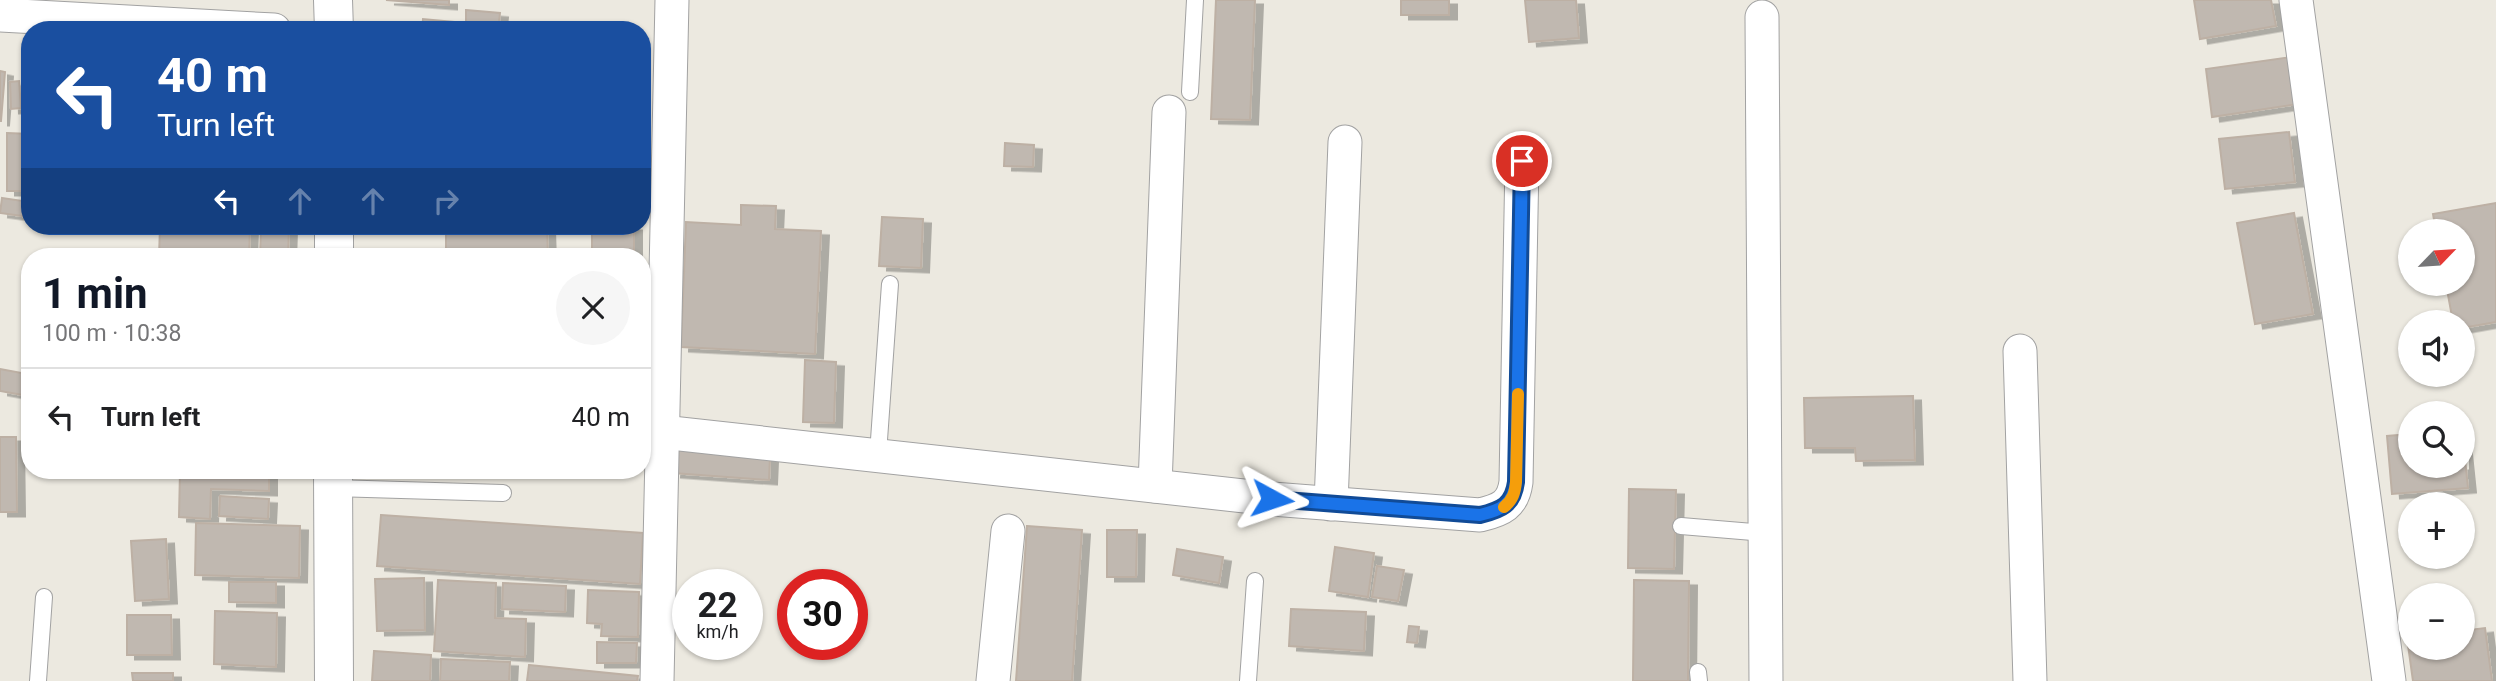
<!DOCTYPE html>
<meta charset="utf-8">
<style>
body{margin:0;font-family:Roboto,sans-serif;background:#f6f6f6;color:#202124;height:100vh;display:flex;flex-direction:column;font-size:26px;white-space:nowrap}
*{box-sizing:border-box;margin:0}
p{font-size:23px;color:#757577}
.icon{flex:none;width:38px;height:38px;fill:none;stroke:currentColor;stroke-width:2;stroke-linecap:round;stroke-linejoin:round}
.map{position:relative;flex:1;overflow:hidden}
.panel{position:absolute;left:21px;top:248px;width:630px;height:231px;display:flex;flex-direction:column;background:#fff;border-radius:28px;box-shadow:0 2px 5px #0004}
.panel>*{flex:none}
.top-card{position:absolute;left:21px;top:21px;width:630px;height:214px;border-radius:28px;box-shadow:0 2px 5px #0004;background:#1a4fa0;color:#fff;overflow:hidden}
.needle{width:46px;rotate:65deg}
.tools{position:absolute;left:2398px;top:219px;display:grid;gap:14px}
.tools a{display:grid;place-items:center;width:77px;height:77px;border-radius:50%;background:#fff;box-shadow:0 2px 5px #0004;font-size:35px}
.speed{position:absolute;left:672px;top:569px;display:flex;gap:14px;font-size:35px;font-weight:700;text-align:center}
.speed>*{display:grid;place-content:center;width:91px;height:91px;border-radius:50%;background:#fff;box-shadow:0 2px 5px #0004;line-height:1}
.speed small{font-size:18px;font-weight:400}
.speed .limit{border:10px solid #d22;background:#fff;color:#111}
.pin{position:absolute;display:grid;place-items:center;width:60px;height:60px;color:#fff;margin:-30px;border:4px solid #fff;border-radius:50%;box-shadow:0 2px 7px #0007}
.me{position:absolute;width:77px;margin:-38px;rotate:95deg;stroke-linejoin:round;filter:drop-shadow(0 0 5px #0008)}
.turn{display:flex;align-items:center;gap:24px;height:147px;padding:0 21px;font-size:32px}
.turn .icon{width:91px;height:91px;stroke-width:2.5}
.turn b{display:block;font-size:49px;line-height:60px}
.lanes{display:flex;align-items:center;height:66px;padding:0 21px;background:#0003;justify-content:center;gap:35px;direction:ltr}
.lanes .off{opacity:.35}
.round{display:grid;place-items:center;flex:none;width:74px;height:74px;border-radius:37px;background:#f6f6f6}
.summary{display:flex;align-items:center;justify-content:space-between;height:119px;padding:0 21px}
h1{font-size:42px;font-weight:700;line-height:52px;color:#111827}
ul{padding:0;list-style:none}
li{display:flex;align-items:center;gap:21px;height:98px;padding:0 21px;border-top:2px solid #e0e0e0}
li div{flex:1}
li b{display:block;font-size:26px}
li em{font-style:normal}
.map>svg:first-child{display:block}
.building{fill:#c0b8b0;stroke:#bdb0a4;stroke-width:2;filter:url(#shadow)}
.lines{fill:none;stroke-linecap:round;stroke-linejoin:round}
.service-casing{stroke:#a2a2a2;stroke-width:18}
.minor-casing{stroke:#a2a2a2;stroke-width:35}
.tertiary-casing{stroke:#a2a2a2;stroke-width:40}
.service{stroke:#fff;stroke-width:16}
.minor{stroke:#fff;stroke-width:33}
.tertiary{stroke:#fff;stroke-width:38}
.route-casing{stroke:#114b97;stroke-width:18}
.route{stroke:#1a73e8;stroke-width:12}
.slow{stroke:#f59e0b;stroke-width:12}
</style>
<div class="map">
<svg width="2496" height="681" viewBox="0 0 2496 681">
<defs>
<filter id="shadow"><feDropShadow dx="8" dy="4.5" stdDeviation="0" flood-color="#0004"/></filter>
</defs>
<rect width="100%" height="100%" fill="#ece9e0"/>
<!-- building -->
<g class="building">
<path d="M386,0H449V5Z"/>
<path d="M1216,0H1255L1250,120L1211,119Z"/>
<rect x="1401" y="0" width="48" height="15"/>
<path d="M1525,0H1576L1579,38L1529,42Z"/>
<path d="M2194,0H2271L2276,26L2200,39Z"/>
<path d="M466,10L500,13L498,30H422L423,19L466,23Z"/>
<path d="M2292,57L2298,104L2212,117L2206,69Z"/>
<path d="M29,66L30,67V87L23,85Z"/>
<path d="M0,71L5,72L1,121H0Z"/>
<path d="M19,81L21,108L11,109L10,82Z"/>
<path d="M2289,132L2295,182L2225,189L2219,139Z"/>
<path d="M7,133L30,134V191H7Z"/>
<path d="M1005,143L1034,145L1033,167L1004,166Z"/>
<path d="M2,198L30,202V217L0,213Z"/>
<path d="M2496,203V322L2462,328V322H2453L2446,284H2462V231H2436L2433,214Z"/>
<path d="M741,205L776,206L775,229L821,231L815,354L681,347L686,222L741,225Z"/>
<path d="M2294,213L2313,314L2255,324L2237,223Z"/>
<path d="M882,217L923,219L921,268L879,266Z"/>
<path d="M160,226H250L249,257H159Z"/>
<path d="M261,226H289L288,257H260Z"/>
<path d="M446,226H547L548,257H446Z"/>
<rect x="592" y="226" width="42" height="31"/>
<path d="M805,360L836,362L834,423L803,422Z"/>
<path d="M0,369L27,374L23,395L0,391Z"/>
<path d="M1913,396L1915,460L1856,461L1855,448H1805L1804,398Z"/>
<path d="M2462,430L2468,488L2392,494L2387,436L2410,434V466H2462Z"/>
<path d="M0,437H16L17,512H0Z"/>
<path d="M675,449L770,457L769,480L673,473Z"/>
<path d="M180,471H269V491L211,489L210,519L179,517Z"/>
<path d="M1629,489L1676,490L1674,569L1628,568Z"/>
<path d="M220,496L269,499L268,519L219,516Z"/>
<path d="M381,515L643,533L640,584L377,566Z"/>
<path d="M196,523L300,526L299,578L195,575Z"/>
<path d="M1027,526L1082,530L1072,681H1016Z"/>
<path d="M1107,530H1137L1136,577H1107Z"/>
<path d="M166,539L169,599L135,601L131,541Z"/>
<path d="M1335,547L1374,553L1368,597L1329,591Z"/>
<path d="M1177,549L1223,557L1219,583L1173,575Z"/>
<path d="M1377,566L1404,570L1398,601L1372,597Z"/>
<path d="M424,578L425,630L377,631L375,579Z"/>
<path d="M438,580L496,583L495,618L526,619L525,657L434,651Z"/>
<path d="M1634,580L1689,581L1688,681H1633Z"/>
<path d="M229,582H276V603L229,602Z"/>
<path d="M503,583L566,586L565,612L502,609Z"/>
<path d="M588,590L639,592L638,637L601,636L602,624L587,623Z"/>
<path d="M1291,609L1366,612L1364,651L1289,646Z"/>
<path d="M215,611L277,613L276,667L214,664Z"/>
<path d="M127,615H171L172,655H127Z"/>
<path d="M1409,626L1419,627L1417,643L1407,642Z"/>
<path d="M2485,628L2492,681H2413L2407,638H2410V648H2462V631Z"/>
<path d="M597,642L637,643L636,663H597Z"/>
<path d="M374,651L431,655L430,681H372Z"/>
<path d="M441,659L510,662L509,681H440Z"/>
<path d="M529,665L638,676L637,681H527Z"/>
<path d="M132,673H173V681H133Z"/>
</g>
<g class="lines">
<defs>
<g id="service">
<path d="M1190,92L1195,0"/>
<path d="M878,454L890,284"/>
<path d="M333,488L503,493"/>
<path d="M1681,526L1765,533"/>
<path d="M1698,672L1699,681"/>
<path d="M38,681L44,597"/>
<path d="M1248,681L1255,581"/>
</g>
<g id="minor">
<path d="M2296,0L2389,681"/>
<path d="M0,15L274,30"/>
<path d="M1762,17L1766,681"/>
<path d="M2020,351L2030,681"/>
<path d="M662,432L1272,499L1480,515C1501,510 1513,505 1516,482L1522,161"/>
<path d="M1155,486L1169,112"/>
<path d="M1331,504L1345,142"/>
<path d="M657,681L672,0"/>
<path d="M993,681L1008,531"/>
</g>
<g id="tertiary">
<path d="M333,0L334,30"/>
<path d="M334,257V226"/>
<path d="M333,471L334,681"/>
</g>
</defs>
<!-- service casing -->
<use href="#service" class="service-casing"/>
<!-- minor casing -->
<use href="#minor" class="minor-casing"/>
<!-- tertiary casing -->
<use href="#tertiary" class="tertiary-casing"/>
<!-- service -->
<use href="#service" class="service"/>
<!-- minor -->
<use href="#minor" class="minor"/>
<!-- tertiary -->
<use href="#tertiary" class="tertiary"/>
</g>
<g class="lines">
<defs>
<path id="route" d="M1272,499L1480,515C1501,510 1513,505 1516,482L1522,161"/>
</defs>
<!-- route casing -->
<use href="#route" class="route-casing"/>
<!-- route -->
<use href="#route" class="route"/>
<!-- slow -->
<path class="slow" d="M1504,507C1513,500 1515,492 1516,482L1518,394"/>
</g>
</svg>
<div class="tools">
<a><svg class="needle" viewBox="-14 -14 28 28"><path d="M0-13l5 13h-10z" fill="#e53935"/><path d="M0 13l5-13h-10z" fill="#757577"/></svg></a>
<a><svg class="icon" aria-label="sound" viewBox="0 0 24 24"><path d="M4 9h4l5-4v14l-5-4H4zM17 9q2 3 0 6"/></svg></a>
<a><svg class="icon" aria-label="search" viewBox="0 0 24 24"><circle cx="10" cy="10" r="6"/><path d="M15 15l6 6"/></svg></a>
<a>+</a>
<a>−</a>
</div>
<div class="speed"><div>22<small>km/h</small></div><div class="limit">30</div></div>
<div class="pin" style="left:1522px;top:161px;background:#d93025"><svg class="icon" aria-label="arrive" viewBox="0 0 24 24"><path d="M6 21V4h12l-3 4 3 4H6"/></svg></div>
<svg class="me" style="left:1272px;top:499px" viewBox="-20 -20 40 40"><path d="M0-17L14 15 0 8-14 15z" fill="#1a73e8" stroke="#fff" stroke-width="4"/></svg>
<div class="top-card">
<div class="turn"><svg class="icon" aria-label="left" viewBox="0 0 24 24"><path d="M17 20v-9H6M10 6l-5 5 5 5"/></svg><div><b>40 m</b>Turn left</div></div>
<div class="lanes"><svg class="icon" aria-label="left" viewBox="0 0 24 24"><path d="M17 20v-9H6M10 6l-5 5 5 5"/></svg><svg class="icon off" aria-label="ahead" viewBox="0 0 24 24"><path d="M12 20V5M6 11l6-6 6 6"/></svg><svg class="icon off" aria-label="ahead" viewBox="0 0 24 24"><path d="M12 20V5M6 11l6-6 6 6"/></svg><svg class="icon off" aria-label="right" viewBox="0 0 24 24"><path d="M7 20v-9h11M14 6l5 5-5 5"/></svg></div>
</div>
<section class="panel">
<div class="summary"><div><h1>1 min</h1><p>100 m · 10:38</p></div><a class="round"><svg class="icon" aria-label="close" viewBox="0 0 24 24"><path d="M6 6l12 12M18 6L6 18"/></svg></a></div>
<ul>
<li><svg class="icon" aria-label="left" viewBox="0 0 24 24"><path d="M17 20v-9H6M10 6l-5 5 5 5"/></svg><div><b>Turn left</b></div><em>40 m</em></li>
</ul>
</section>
</div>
